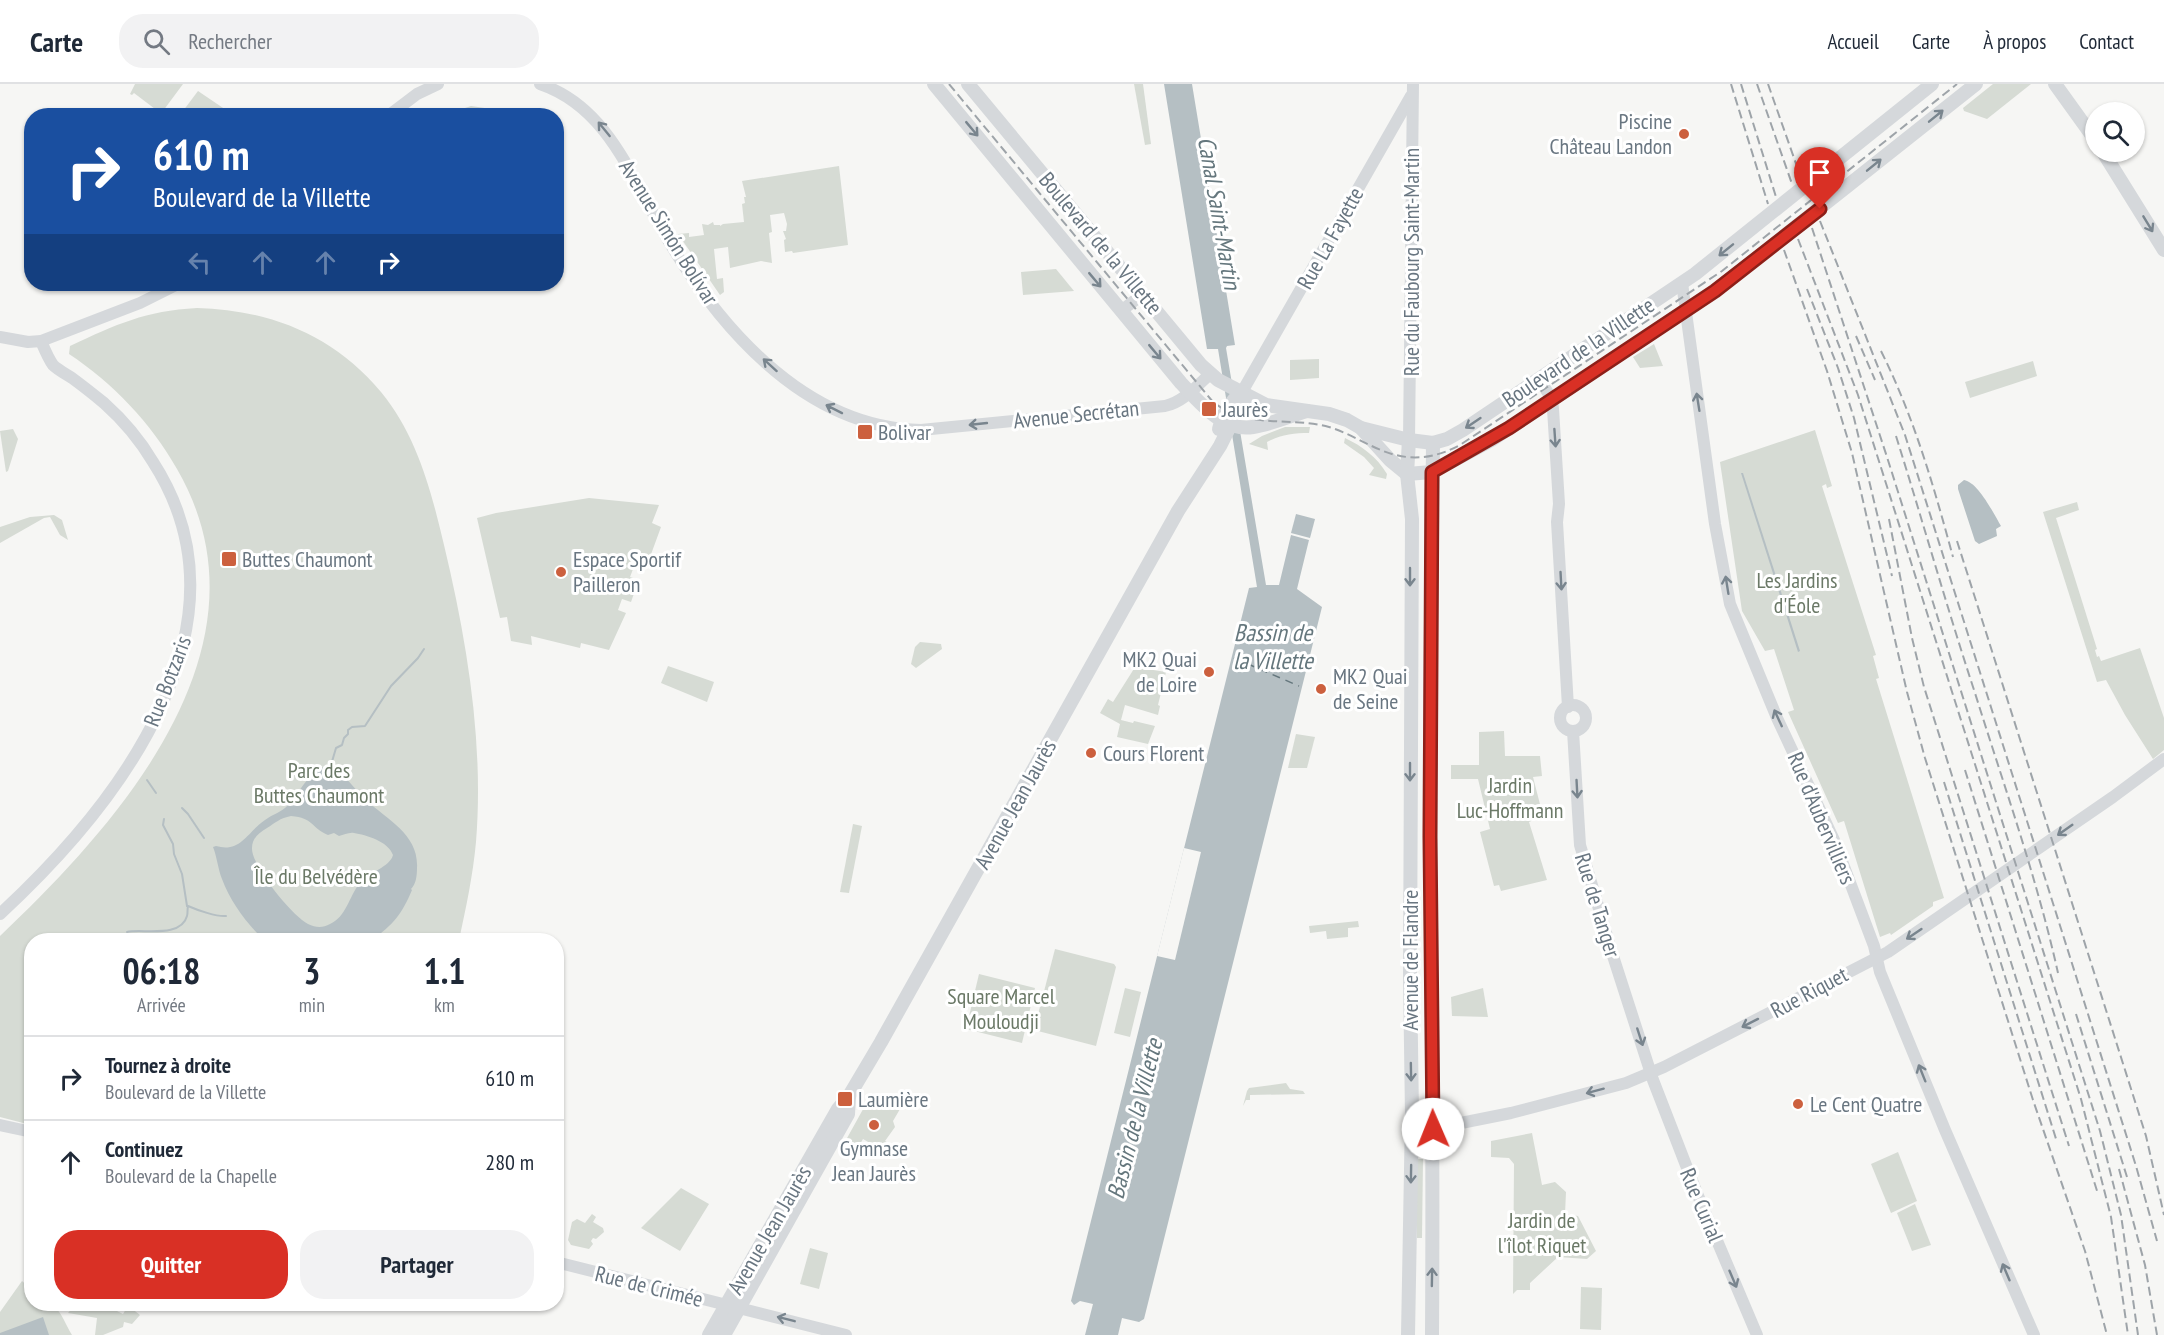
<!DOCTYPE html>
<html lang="fr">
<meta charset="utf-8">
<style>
body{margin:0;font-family:"PT Sans Narrow",sans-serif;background:#f2f2f3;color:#1f2937;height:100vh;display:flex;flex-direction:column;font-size:22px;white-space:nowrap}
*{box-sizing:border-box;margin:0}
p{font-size:20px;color:#747a83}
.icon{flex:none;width:33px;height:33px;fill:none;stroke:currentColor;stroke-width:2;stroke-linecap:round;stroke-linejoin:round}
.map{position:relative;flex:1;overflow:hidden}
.details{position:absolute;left:24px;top:849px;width:540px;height:378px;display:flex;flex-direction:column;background:#fff;border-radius:24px;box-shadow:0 2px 4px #0004}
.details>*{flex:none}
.guide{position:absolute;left:24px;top:24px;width:540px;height:183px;border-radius:24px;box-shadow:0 2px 4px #0004;background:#1a4fa0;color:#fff;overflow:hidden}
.tools{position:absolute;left:2085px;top:18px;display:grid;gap:12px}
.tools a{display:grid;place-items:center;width:60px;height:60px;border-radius:50%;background:#fff;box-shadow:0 2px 4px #0004;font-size:30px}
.pin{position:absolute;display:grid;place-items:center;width:51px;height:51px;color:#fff;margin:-62px -26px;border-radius:50% 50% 50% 0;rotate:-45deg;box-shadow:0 0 6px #0007}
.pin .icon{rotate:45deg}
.me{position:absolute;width:66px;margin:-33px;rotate:359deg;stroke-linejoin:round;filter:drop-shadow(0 0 4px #0008)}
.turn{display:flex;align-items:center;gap:21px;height:126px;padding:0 30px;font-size:27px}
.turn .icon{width:78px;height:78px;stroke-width:2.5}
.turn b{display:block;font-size:42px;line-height:51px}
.lanes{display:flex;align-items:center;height:57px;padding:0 30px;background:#0003;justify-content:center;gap:30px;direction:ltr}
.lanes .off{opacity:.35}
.eta{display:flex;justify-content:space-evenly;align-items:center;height:102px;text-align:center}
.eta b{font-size:36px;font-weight:700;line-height:42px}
.action{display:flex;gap:12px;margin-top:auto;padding:12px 30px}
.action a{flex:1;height:69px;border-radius:24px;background:#d93025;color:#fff;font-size:24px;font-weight:700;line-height:69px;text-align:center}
.action a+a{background:#f2f2f3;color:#1f2937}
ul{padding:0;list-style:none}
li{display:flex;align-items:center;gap:18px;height:84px;padding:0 30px;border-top:2px solid #e0e1e3}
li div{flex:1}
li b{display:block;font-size:22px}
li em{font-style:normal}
header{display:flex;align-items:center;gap:36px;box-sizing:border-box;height:84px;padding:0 30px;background:#fff;border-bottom:2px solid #e0e1e3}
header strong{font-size:28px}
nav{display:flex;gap:33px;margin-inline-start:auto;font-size:21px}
.search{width:420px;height:54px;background:#f2f2f3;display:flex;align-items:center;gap:15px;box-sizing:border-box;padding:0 21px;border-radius:24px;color:#747a83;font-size:22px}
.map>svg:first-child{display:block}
.green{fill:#d6dbd4}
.water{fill:#b5bfc3;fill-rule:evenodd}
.pier{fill:#f6f6f4}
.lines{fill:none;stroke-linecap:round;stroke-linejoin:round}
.stream{stroke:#b5bfc3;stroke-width:2}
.ferry{stroke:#65777d;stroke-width:1.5;stroke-dasharray:8 6;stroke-linecap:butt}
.secondary{stroke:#d5d8db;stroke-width:12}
.primary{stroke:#d5d8db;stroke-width:14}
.rail{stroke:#9ea4a9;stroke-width:2;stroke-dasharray:9 4.5;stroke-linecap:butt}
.oneway{stroke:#79858e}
.route-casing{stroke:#8d1f18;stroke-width:15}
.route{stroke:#d93025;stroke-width:10}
.poi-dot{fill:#cc603e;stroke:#fff;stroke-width:2}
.labels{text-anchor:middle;stroke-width:6;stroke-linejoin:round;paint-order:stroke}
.poi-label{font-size:22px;fill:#697681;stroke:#fff;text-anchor:start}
.street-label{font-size:22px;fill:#697681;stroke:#fff}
.park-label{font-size:22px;fill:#6b7967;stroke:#fff}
.water-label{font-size:24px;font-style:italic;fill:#65777d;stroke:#fff}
</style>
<header>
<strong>Carte</strong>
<div class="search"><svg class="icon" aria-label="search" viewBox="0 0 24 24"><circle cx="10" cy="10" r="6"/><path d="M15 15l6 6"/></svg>Rechercher</div>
<nav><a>Accueil</a><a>Carte</a><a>À propos</a><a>Contact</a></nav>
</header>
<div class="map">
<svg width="2164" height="1251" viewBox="0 0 2164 1251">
<rect width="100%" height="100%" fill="#f6f6f4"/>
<!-- green -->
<g class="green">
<path d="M135,0H183L160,31L158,30L159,28L134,9L132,11L130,10Z"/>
<path d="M1134,0H1143L1151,60L1145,61Z"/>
<path d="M1993,0H2031L1987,35L1964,27L1963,24Z"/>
<path d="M198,7L229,28L227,31H180Z"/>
<path d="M471,22L518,29V31H444Z"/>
<path d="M839,82L848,161L793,169L792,167L785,168L784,156L786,155L783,147H786L787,140L784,129L770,131L772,148L769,149L772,179L761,177L730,184L728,163L714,165L717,195L723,194L724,208L720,211L678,150L689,149V153L704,151L702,140L708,141L713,138L714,141H720V142L723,140L744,138L742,120L745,119L744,113H746L742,97Z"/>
<path d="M1056,185L1074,207L1023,211L1021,188Z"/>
<path d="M197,224C270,226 333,251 381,308C417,352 431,406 444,461C467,557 484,659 476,758C473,791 466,824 459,856H32L31,1041L0,1033V852C120,738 279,561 177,385C151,339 113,299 69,270L70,262C117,240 145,227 197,224Z"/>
<path d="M1654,260L1663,282L1640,284L1633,273Z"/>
<path d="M1319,275V294L1290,296V276Z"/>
<path d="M2033,277L2037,292L1970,314L1965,298Z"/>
<path d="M1285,343H1310L1309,349C1294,349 1280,351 1267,358L1268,366L1249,360L1262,352Z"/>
<path d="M13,345L18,355L8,387L6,388L0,347Z"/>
<path d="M1815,346L1832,402L1827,404L1826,400L1822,402L1876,571L1873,572L1879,594L1876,595L1944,814L1933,818V822L1891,851L1890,849L1880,853L1844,737L1838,739L1788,628L1794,626L1774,565L1765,567L1742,527L1720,378Z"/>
<path d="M1345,354C1362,362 1377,373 1387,390L1386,395L1369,391L1374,384L1364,373L1344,359Z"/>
<path d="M589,414L659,421L652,439L661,443L646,484L635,480L630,493L633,494L632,498L637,501L631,518L622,515L618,526L626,529L609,566L581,559L580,564L531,552L532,561L511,557L507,533L500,534L477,434L496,429Z"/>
<path d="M2077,418L2079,426L2056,434L2097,565L2095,566L2097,573L2099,572L2101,577L2140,564L2164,634V666L2153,675L2125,631L2106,596L2097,598L2043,428Z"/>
<path d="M54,431L62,436L68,456L60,451L50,433L44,434L0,459V443L30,433Z"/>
<path d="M920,558L941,560L942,565L916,584L911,580L915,563Z"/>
<path d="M1137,580L1147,581V585L1166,588L1158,621L1160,622L1158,631L1125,621L1121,636L1133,639L1134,637L1155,642L1148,660L1117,653L1120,640L1100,629L1108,615L1113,618Z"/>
<path d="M668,582L714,598L707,618L661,599Z"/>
<path d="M1504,647L1505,672H1540L1542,692L1533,693L1543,732L1529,738L1547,796L1501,807L1499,801L1494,802L1480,748L1490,745L1478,695H1451V681H1479V648Z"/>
<path d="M1296,650L1315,653L1307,684H1288Z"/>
<path d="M853,740L862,742L849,809L840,808Z"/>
<path d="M1358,837L1359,843L1348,844V853L1327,855L1326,847L1310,849L1309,842Z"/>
<path d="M1055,865L1114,880L1116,883L1096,962L1034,946Z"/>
<path d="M979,890L1035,904L1022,959L966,945Z"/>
<path d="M1125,904L1141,908L1130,953L1114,949Z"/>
<path d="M1483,904L1488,933L1452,932L1451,913Z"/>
<path d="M1286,999L1290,1005L1303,1007L1305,1010L1250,1011V1016H1246L1243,1022L1247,1007L1249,1004Z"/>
<path d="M872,1009L900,1025L893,1037L895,1043L885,1057L888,1059L884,1067L863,1055L853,1072L841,1065Z"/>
<path d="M1532,1049L1542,1101L1555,1098L1566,1108L1565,1130L1578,1132L1596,1167L1587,1175L1558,1173L1530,1199V1206H1517L1513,1210L1514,1080L1509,1074L1491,1073V1057Z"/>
<path d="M1898,1068L1917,1117L1891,1129L1871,1080Z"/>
<path d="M1417,1075H1423L1422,1154H1417Z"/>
<path d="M681,1104L709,1120L680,1167L641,1144Z"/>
<path d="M1915,1120L1931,1161L1912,1167L1897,1129Z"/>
<path d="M592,1130L596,1133L593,1138L603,1144L604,1148L596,1155L593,1154L591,1157L593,1160L589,1165L571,1161L568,1156L572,1138L577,1135L585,1139Z"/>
<path d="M810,1164L828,1169L819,1205L800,1200Z"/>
<path d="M22,1197L31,1205L32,1220C62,1220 58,1227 72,1251H0V1228Z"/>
<path d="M1581,1203L1602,1204L1601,1246L1580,1245Z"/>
<path d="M76,1220H99L110,1227L113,1225L123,1230L126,1225L124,1223L126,1220L140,1231L132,1240L124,1238L123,1243L103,1251H95L97,1234L68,1229Z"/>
</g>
<!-- water -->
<g class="water">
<path d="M1164,0H1192L1235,261L1227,262L1226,264L1266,501H1279L1291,451L1309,456L1297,505L1322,523L1144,1235L1139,1238L1122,1234L1118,1251H1085L1093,1220L1080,1217L1074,1221L1071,1217L1249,504L1257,503L1218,265H1207Z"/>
<path d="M1741,389H1743L1800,567L1798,568Z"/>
<path d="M1964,396C1978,398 1994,430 2001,442L1996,445L1997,452L1979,460L1975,457L1958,405V401Z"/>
<path d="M1296,430L1315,435L1310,454L1291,449Z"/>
<path d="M331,681C344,689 355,706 367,717C388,736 419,751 417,784C417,792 416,800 411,805L412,806C402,830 393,841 372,856H264C247,840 230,817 222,795C218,785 217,773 213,763L216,762C241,769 247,748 265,736C273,730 282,728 288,721C301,707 311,683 331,681ZM291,732C314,734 310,743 328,751L334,749L339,752C344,751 349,748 354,749C366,751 388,757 393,771C390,783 369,788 359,800C349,813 346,833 330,840C323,844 316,844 308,840C292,832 251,781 252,764C252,754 259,749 267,744C275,739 280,734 291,732Z"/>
<path d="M43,1233L49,1251H0V1249Z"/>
</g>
<!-- pier -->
<path class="pier" d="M1184,764L1201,768L1175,876L1157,872Z"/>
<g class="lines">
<!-- stream -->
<g class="stream">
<path d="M331,681L336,664L342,661L344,654L348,650V646L352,643L365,642L391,602L418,574L424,565"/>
<path d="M147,696L156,709"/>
<path d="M182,724L188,730L204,754"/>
<path d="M164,735L163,741L173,760L174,770L182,790L187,822"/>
<path d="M127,848C140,844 181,855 187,832C188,829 187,826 188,822C197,826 217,833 226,832"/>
</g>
<!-- ferry -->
<path class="ferry" d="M1234,574L1299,602"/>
<!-- secondary -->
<g class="secondary">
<path d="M540,0C605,22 629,87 660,142C714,238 802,344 921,346L1165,322C1183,318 1197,302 1210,290"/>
<path d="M388,32L417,10L438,0"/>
<path d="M1682,199L1715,440L1730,520L1777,634L1834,756L1874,862L1880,888L1945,1046L2034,1251"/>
<path d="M1121,227L1143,210"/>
<path d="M0,253L28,258L41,257L140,219L178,200"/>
<path d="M1539,295L1552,315L1553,325L1559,420L1557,438L1568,623"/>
<path d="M1242,308L1411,12"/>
<path d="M1409,356L1413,0"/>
<circle cx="1573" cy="634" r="13"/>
<path d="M1573,647L1580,761L1613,872L1653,996L1696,1107L1757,1251"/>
<path d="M0,830C119,720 258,541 153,378C140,356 123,336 104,319C93,310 83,302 72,294C66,290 58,286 53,281C48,274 44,264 41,257"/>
<path d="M0,1041L32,1048"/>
<path d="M1411,1049L1511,1029L1626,999L1664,983L1888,868L2113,713L2164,675"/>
<path d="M556,1178L846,1251"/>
</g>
<!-- primary -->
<g class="primary">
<path d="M934,0L1181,299C1200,319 1223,348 1253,343C1272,340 1289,332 1307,327"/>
<path d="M968,0L1201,281L1218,296L1266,321L1329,330L1347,336L1361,344L1409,356L1433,359L1447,355L1463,346L1695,190L1932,0"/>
<path d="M2055,0L2096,57"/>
<path d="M2103,68L2164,166"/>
<path d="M1361,344L1390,376L1407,390"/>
<path d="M1219,345C1223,330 1230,318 1242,308"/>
<path d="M1407,390L1432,388L1493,355L1715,207L1976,0"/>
<path d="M709,1251L838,1025L849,1012L881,958L1178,427L1220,362L1242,318V308"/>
<path d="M724,1251L848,1030L849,1012"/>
<path d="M1408,1251L1412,1031L1410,891L1412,435L1407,390L1409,356"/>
<path d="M1432,1251C1433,1085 1432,919 1430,753C1429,622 1432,491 1433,359"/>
</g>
<!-- rail -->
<g class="rail">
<path d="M949,0L1213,318C1250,346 1288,332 1329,343C1356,351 1378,370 1407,373C1426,375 1443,370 1460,361L1722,187L1957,0"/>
<path d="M1731,0L1768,120"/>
<path d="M1741,0L1776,113"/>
<path d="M1757,0L1792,100"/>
<path d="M1768,0L1801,94"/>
<path d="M1820,137L1905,351L2136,1082L2157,1157"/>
<path d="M1812,144L1887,373L2100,1047L2121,1131L2138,1251"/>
<path d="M1798,155L1858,311L2081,1015L2111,1133L2128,1251"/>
<path d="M1784,166L1827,287L1852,369L1907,608L1925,674L2033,1016L2085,1167L2107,1251"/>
<path d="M1807,205L1838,284L1854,334L1892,492"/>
<path d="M1856,252L1875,296"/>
<path d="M1881,267C1914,333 1934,403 1953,473"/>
<path d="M1896,352C1923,438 1947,524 1975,609C2004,702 2037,794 2058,889"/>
<path d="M1889,435L1912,554L1924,603L2069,1062"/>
<path d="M1957,457L2146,1052L2164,1131"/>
<path d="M1965,686L2098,1110"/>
<path d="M1944,698L2057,1058"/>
<path d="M2076,930L2127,1093"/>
<path d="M2119,1085L2145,1181L2157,1251"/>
</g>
</g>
<!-- one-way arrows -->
<defs><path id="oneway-shaft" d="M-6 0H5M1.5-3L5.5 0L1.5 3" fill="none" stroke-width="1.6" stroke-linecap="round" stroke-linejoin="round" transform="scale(1.5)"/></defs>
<g class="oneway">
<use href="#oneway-shaft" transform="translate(1936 32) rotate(-39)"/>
<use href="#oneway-shaft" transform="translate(604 45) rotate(-129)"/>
<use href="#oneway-shaft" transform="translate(972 45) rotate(50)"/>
<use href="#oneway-shaft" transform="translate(1874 81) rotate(-39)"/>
<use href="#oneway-shaft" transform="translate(2148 140) rotate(59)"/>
<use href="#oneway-shaft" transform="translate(1726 166) rotate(141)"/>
<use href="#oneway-shaft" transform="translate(1095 196) rotate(50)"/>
<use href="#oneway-shaft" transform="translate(1155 268) rotate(50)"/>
<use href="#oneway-shaft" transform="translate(770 281) rotate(-138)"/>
<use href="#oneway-shaft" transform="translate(1698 318) rotate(-99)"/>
<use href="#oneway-shaft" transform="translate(834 325) rotate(-153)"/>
<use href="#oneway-shaft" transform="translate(1473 339) rotate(146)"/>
<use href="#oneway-shaft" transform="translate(978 340) rotate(174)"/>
<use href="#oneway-shaft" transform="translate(1555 354) rotate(86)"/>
<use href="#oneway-shaft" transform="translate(1410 493) rotate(90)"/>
<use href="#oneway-shaft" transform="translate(1561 497) rotate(87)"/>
<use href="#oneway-shaft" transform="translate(1727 501) rotate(-99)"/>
<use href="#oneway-shaft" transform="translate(1778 634) rotate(-115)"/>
<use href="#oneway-shaft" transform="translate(1410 688) rotate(90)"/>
<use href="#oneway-shaft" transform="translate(1577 705) rotate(87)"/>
<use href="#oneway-shaft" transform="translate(2065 746) rotate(145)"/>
<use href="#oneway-shaft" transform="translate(1914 850) rotate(146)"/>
<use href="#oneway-shaft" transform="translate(1750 939) rotate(153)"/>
<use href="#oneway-shaft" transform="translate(1640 953) rotate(72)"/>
<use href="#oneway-shaft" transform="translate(1411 988) rotate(89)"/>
<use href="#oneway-shaft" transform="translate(1922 989) rotate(-112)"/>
<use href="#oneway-shaft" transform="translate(1595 1007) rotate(165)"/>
<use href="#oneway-shaft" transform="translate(1411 1090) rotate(91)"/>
<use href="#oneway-shaft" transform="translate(2006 1188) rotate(-113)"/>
<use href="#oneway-shaft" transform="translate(1432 1193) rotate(-89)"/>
<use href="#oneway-shaft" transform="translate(1733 1195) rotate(67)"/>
<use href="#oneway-shaft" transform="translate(786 1235) rotate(-166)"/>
</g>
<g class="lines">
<defs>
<path id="route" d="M1433,1045L1430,753L1432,388L1509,344L1715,207L1820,125"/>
</defs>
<!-- route casing -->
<use href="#route" class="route-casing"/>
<!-- route -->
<use href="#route" class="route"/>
</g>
<!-- markers -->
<g class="poi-dot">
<circle cx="1684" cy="50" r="6"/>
<rect x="1201" y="317" width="16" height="16" rx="3"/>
<rect x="857" y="340" width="16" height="16" rx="3"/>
<rect x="221" y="467" width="16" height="16" rx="3"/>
<circle cx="561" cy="488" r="6"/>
<circle cx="1209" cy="588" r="6"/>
<circle cx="1321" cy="605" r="6"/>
<circle cx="1091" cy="669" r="6"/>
<rect x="837" y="1007" width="16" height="16" rx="3"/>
<circle cx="1798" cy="1020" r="6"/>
<circle cx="874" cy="1041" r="6"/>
</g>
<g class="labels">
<!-- poi labels -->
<g class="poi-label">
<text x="1672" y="45" text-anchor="end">Piscine<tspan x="1672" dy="25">Château Landon</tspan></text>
<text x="1222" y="333">Jaurès</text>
<text x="878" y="356">Bolivar</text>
<text x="242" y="483">Buttes Chaumont</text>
<text x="573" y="483">Espace Sportif<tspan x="573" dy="25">Pailleron</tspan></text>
<text x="1197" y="583" text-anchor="end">MK2 Quai<tspan x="1197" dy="25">de Loire</tspan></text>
<text x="1333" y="600">MK2 Quai<tspan x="1333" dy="25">de Seine</tspan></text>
<text x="1103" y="677">Cours Florent</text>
<text x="858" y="1023">Laumière</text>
<text x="1810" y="1028">Le Cent Quatre</text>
<text x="874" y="1072" text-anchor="middle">Gymnase<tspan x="874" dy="25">Jean Jaurès</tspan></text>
</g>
<!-- street labels -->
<g class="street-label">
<text transform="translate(669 148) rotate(58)" y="8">Avenue Simón Bolívar</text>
<text transform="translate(1330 154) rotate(-61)" y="8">Rue La Fayette</text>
<text transform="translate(1101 159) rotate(50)" y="8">Boulevard de la Villette</text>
<text transform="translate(1411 178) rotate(-90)" y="8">Rue du Faubourg Saint-Martin</text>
<text transform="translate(1578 268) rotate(-34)" y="8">Boulevard de la Villette</text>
<text transform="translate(1076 330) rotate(-6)" y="8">Avenue Secrétan</text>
<text transform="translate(167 597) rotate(-69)" y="8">Rue Botzaris</text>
<text transform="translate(1015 720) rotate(-61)" y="8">Avenue Jean Jaurès</text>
<text transform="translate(1822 734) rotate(67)" y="8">Rue d'Aubervilliers</text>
<text transform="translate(1598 821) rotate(73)" y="8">Rue de Tanger</text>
<text transform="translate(1410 876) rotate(-90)" y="8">Avenue de Flandre</text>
<text transform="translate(1809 908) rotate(-28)" y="8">Rue Riquet</text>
<text transform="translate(1702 1121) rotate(67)" y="8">Rue Curial</text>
<text transform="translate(769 1146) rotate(-60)" y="8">Avenue Jean Jaurès</text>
<text transform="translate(649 1202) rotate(14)" y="8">Rue de Crimée</text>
</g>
<!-- park labels -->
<g class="park-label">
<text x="1797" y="504">Les Jardins<tspan x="1797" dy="25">d'Éole</tspan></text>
<text x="319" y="694">Parc des<tspan x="319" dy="25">Buttes Chaumont</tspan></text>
<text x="1510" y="709">Jardin<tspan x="1510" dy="25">Luc-Hoffmann</tspan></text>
<text x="316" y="800">Île du Belvédère</text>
<text x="1001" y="920">Square Marcel<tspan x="1001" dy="25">Mouloudji</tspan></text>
<text x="1542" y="1144">Jardin de<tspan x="1542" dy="25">l'îlot Riquet</tspan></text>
</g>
<!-- water labels -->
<g class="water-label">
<text transform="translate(1219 129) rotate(80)" y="8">Canal Saint-Martin</text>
<text x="1273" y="557">Bassin de<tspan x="1273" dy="28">la Villette</tspan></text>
<text transform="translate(1135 1035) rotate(-76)" y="8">Bassin de la Villette</text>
</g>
</g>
</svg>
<div class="tools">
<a><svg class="icon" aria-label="search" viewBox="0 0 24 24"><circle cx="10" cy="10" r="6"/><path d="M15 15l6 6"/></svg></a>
</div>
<div class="pin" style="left:1820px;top:125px;background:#d93025"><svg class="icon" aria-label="arrive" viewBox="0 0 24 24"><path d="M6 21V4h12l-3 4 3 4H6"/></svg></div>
<svg class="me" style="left:1433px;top:1045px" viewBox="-20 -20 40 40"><circle r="19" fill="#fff"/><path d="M0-13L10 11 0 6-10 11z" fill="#d93025"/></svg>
<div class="guide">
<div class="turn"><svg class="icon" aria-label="right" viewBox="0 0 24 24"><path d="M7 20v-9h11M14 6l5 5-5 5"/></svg><div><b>610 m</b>Boulevard de la Villette</div></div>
<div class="lanes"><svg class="icon off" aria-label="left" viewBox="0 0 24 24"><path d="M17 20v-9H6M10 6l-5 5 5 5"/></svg><svg class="icon off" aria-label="ahead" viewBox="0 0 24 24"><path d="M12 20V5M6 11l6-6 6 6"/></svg><svg class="icon off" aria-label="ahead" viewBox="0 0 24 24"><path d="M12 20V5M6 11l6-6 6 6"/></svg><svg class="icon" aria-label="right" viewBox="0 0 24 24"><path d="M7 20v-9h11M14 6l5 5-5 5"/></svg></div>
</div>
<section class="details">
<div class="eta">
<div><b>06:18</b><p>Arrivée</p></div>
<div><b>3</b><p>min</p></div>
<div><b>1.1</b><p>km</p></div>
</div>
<ul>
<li><svg class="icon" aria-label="right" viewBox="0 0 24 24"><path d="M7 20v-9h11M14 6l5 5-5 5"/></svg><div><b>Tournez à droite</b><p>Boulevard de la Villette</p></div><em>610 m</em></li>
<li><svg class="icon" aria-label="ahead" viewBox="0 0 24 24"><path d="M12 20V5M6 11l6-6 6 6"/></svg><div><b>Continuez</b><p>Boulevard de la Chapelle</p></div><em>280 m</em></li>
</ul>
<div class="action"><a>Quitter</a><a>Partager</a></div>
</section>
</div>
